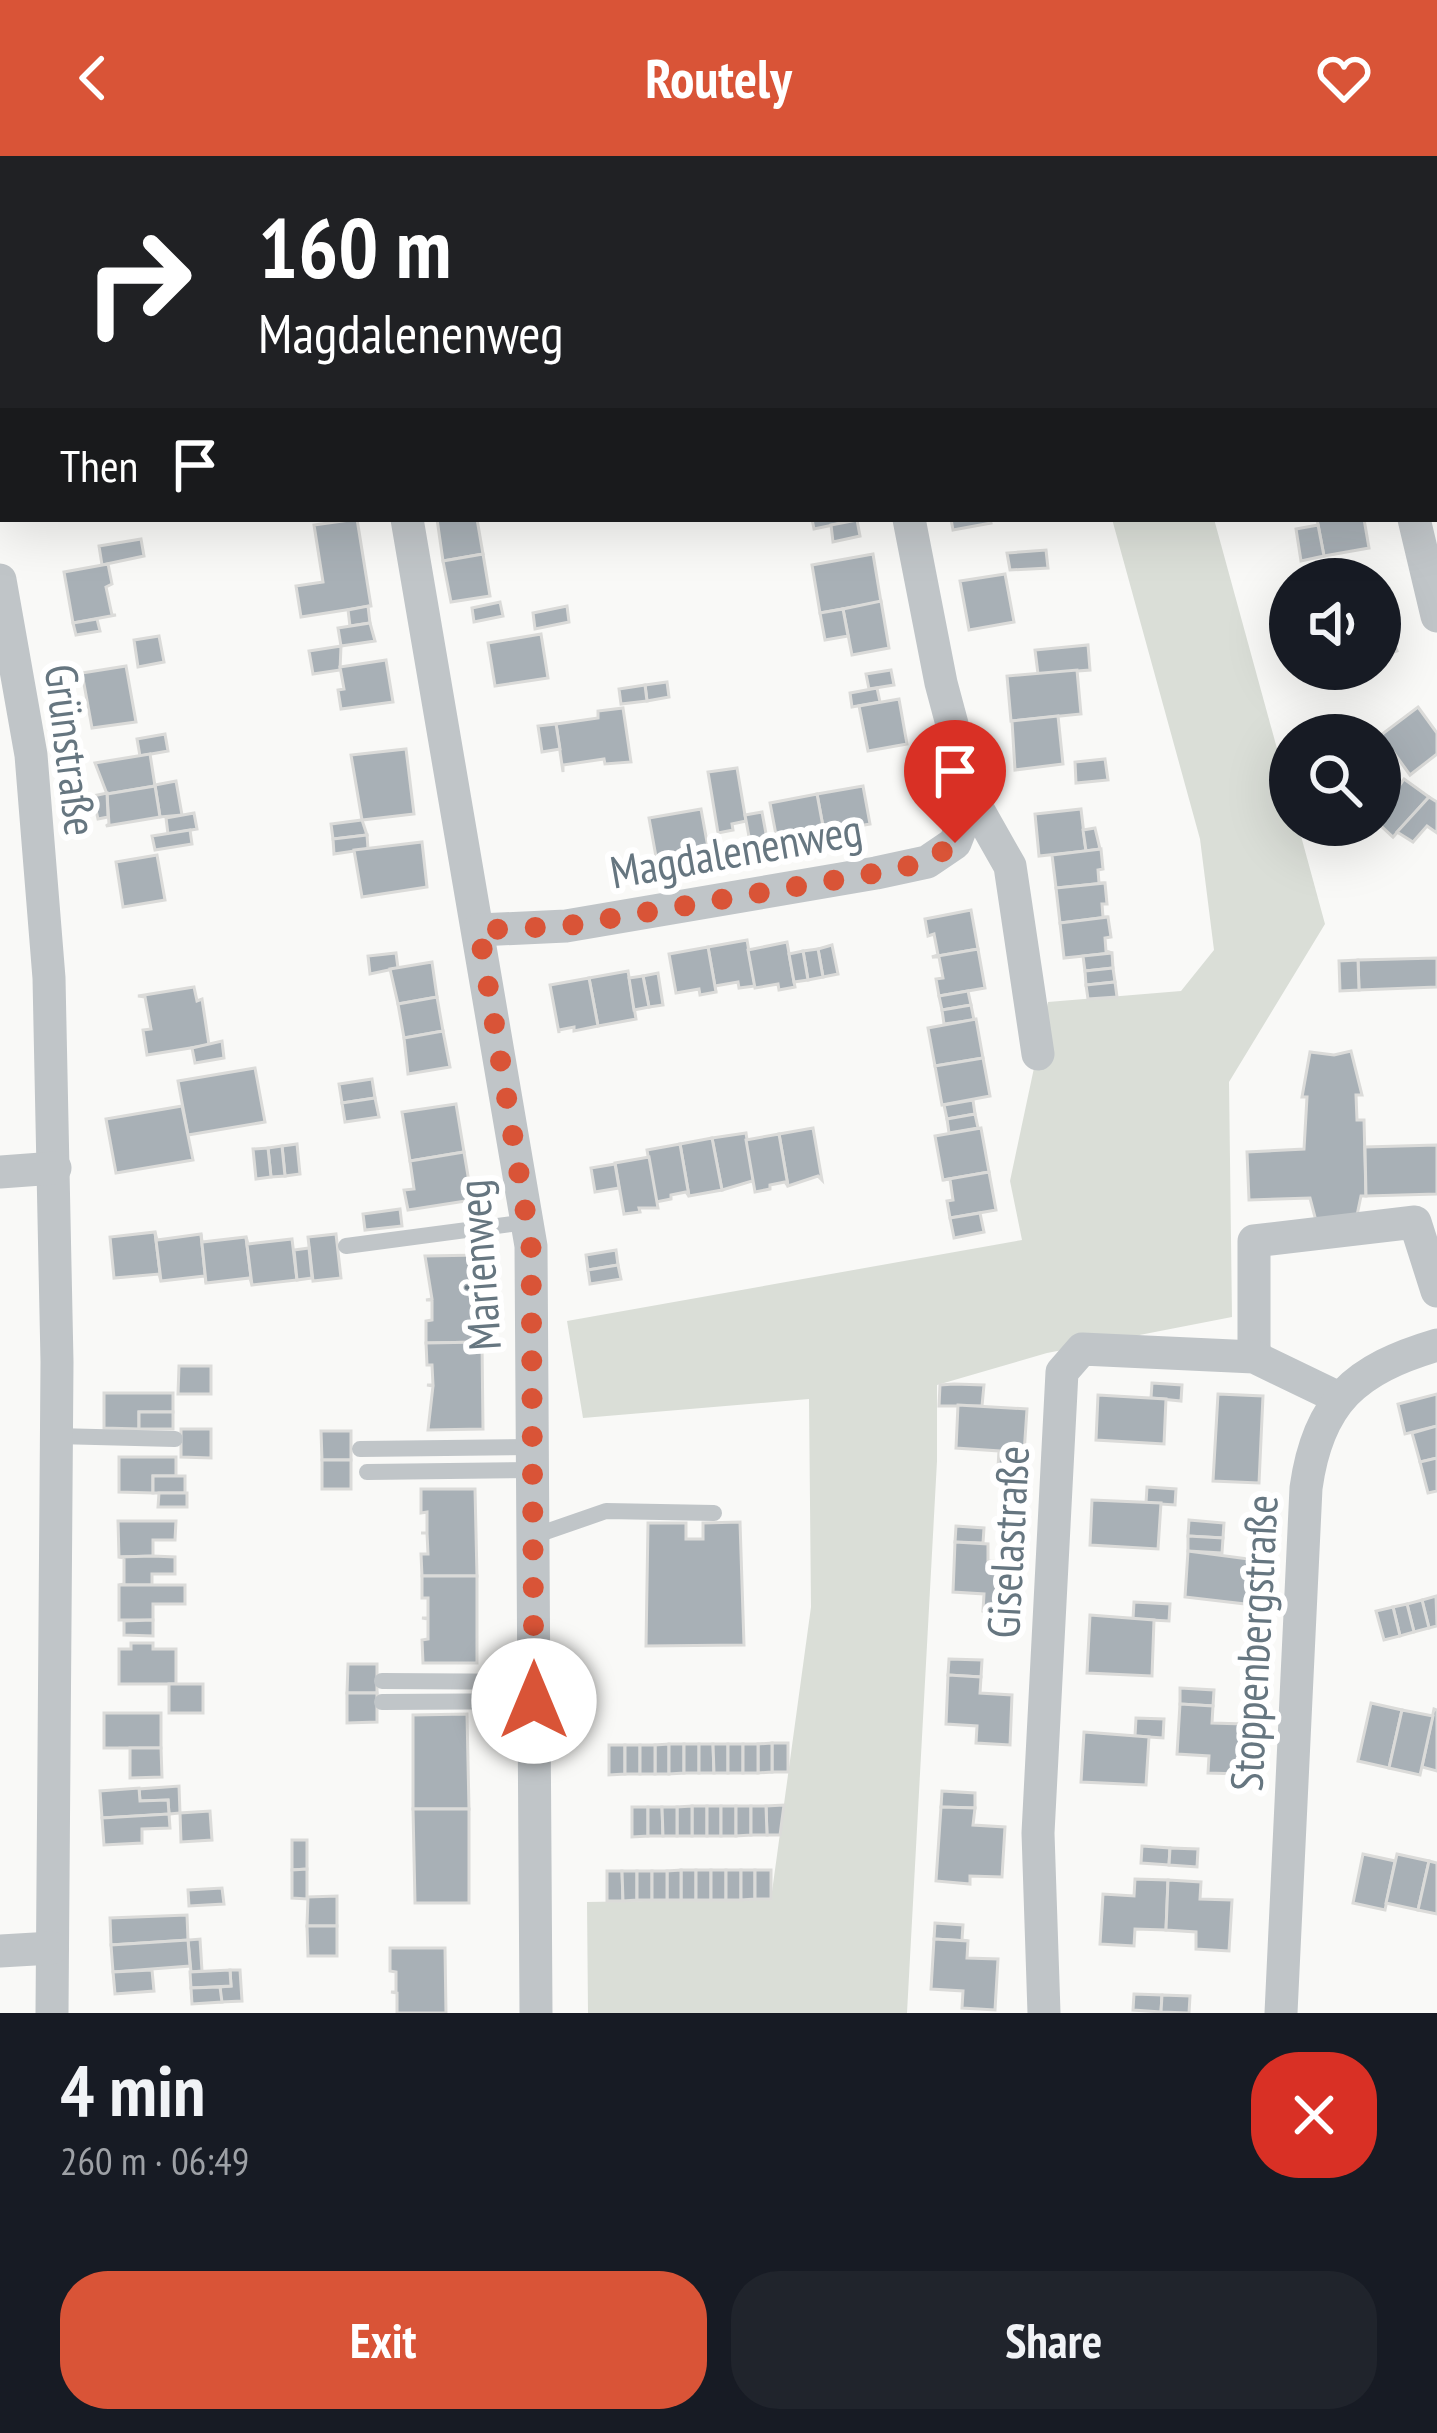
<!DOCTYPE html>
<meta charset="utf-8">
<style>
body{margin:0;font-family:"PT Sans Narrow",sans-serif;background:#20242c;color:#f1f3f6;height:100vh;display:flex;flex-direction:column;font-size:45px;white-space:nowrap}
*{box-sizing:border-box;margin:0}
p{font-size:39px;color:#9ea1a6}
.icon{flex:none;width:66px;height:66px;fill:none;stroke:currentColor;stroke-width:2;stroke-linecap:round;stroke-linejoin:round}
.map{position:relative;height:1857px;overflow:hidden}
.side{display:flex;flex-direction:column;background:#171b24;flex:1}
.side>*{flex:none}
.guide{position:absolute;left:0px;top:0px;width:1437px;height:366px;box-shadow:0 12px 48px #0002;background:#202124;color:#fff;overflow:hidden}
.controls{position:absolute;left:1269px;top:402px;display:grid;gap:24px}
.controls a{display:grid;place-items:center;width:132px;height:132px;border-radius:50%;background:#171b24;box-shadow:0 12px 48px #0002;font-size:60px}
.pin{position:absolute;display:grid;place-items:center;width:102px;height:102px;color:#fff;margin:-123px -51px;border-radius:50% 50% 50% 0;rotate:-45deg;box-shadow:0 0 12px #0007}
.pin .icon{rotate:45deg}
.me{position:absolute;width:132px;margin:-66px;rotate:0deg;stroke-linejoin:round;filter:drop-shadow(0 0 9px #0008)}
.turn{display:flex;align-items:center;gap:42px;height:252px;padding:0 60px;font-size:54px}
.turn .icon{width:156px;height:156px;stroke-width:2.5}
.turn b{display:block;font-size:84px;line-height:102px}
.then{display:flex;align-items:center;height:114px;padding:0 60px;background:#0003;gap:24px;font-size:45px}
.round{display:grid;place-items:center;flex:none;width:126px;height:126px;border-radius:48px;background:#20242c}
.headline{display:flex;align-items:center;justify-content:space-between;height:204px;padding:0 60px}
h1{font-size:72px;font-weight:700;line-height:90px}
.button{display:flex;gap:24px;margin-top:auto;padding:24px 60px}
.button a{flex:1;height:138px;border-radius:48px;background:#d95437;color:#fff;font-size:48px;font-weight:700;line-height:138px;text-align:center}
.button a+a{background:#20242c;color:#f1f3f6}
header{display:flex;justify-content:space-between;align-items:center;height:156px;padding:0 60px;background:#d95437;color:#fff;font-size:54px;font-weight:700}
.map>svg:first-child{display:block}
.green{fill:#daded7}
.building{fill:#a8b0b6;stroke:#dbdbd9;stroke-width:3}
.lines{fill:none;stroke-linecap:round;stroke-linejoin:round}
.lane{stroke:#c0c5c8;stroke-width:16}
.street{stroke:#c0c5c8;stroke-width:33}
.route{stroke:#d95437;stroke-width:21;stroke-dasharray:0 37.8}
.labels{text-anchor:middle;stroke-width:12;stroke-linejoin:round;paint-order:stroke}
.street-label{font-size:45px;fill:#667680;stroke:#fff}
</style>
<header><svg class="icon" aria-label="back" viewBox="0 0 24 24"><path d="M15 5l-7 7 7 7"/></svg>Routely<svg class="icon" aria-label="heart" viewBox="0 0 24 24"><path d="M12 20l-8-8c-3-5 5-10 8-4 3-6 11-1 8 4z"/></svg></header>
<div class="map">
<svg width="1437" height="1857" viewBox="0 0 1437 1857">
<rect width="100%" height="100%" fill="#f9f9f7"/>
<!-- green -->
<path class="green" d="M1112,363H1214L1290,640V669H1298L1325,768L1229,926L1232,1161L1047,1197L937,1229V1305L907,1857H588L587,1746L771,1743L811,1451L809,1243L583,1262L567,1165L1022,1084L1010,1025L1048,846L1181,835L1214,794L1200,683Z"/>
<!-- building -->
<g class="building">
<path d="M0,0H163V3H3L0,53Z"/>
<path d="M357,363L371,450L301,461L296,430L323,426L314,369Z"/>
<path d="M437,363H477L483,398L443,405Z"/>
<path d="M812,363H857V364L814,373Z"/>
<path d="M951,363H990L991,367L953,374Z"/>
<path d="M1317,363H1364L1369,392L1324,400Z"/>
<path d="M857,364L860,380L833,386L831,369Z"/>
<path d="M1318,369L1324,400L1301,405L1296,373Z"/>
<path d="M141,383L144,400L102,409L99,390Z"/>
<path d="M1046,394L1048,412L1010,414L1007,397Z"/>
<path d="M483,398L490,440L451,446L443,405Z"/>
<path d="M873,398L881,446L820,457L812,409Z"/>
<path d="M108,408L112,428L106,431L112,459H116L73,467L64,416Z"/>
<path d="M1005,418L1014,466L969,474L960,425Z"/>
<path d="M881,445L889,492L852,499L843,453Z"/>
<path d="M500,446L503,460L474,466L472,452Z"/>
<path d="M368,450L370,467L350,470L348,454Z"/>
<path d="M567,450L569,466L535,473L533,457Z"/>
<path d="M1380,450L1397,495L1380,502Z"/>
<path d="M843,453L848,480L825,484L820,457Z"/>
<path d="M97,463L100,475L76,479L73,467Z"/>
<path d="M370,467L375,485L341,490L338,472Z"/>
<path d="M541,478L548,522L495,530L488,487Z"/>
<path d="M159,480L164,506L138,511L134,484Z"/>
<path d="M1088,489L1090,514L1038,518L1035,494Z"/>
<path d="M341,490L340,514L313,518L309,495Z"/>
<path d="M386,504L393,546L341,553L338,534L344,533L340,511Z"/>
<path d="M126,510L136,566L92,572L82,517Z"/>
<path d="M891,514L894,529L869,533L866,518Z"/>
<path d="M1077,514L1081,558L1011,565L1007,520Z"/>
<path d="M667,526L669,541L647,545L645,529Z"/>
<path d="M645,529L647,545L621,548L619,533Z"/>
<path d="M877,532L880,546L852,551L850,537Z"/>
<path d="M899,543L907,588L868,595L859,550Z"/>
<path d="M1418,551L1437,577V598L1410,619L1381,579Z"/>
<path d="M623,552L631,606L605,608L604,603L563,609V616L556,568L598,562V555Z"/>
<path d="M1058,560L1063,608L1015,614L1012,565Z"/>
<path d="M556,568L560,593L542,596L538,570Z"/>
<path d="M165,578L168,595L140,600L137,583Z"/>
<path d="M406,593L414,658L362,664L351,599Z"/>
<path d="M150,598L155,630L107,638L95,607Z"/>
<path d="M1105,603L1108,624L1076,627L1075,606Z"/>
<path d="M737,612L746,665L732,668L733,674L718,677L708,616Z"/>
<path d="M1404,623L1429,641L1393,681L1380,669V629L1391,642Z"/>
<path d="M176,625L182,659L160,661L155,629Z"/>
<path d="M155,630L160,661L106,670L109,668L107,638Z"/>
<path d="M863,630L870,668L824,676L817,638Z"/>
<path d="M107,637L108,661L98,663L93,640Z"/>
<path d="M817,638L824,676L777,684L770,647Z"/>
<path d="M1429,641L1437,646V677L1427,670L1413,686L1397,676Z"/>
<path d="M701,653L709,697L657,706L649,662Z"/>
<path d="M1081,653L1086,695L1039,700L1035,658Z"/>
<path d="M762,656L767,683L750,686L745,659Z"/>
<path d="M194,657L197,673L168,678L166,662Z"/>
<path d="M362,664L367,679L333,683L331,668Z"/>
<path d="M1095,672L1100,693L1086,695L1083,674Z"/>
<path d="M190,674L192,688L155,694L152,680Z"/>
<path d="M367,679L368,693L334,698L333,683Z"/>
<path d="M422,686L427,731L362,741L354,694Z"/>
<path d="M1101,693L1103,713L1098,714L1099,727H1105L1056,732L1052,699Z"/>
<path d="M157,699L165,744L123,751L116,706Z"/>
<path d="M1105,727L1107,748H1102L1103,761H1108L1060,767L1056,732Z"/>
<path d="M971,754L978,793L932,801L938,799L934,778L928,780L925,763Z"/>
<path d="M1108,761L1111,781L1105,782L1106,795L1112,797L1064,802L1060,767Z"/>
<path d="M747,784L755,830L739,832L738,826L715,830L716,836L708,791Z"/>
<path d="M787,786L795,831L779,834L778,828L755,832L748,794Z"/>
<path d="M832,789L838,818L823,821L818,793Z"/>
<path d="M708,791L716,836L700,839L699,833L676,837L669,798Z"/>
<path d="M818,793L823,821L808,824L803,795Z"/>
<path d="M978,793L985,832L939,840L936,823L943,822L939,801H932Z"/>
<path d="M803,795L808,824L794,826L789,798Z"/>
<path d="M396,797L398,812L370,818L368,800Z"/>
<path d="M1112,797L1113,812L1085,815L1083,800Z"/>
<path d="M1437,802V831L1359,834L1358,804Z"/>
<path d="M1358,804L1359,834L1340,835L1339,805Z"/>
<path d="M432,806L437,841L398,848L390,813Z"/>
<path d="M1113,812L1115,826L1086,829L1085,815Z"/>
<path d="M628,815L636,863L598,870L589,822Z"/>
<path d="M658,817L663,849L649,851L643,820Z"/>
<path d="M643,820L649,851L634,854L629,822Z"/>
<path d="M589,822L598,870L574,875V871L559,874V877L550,829Z"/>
<path d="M1115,826L1117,841L1088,843L1086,829Z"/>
<path d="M194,831L197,845L202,843L209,889L147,899L143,874L151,873L145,841L138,840Z"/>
<path d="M968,835L971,849L942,854L939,840Z"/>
<path d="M437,841L443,875L404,882L398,848Z"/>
<path d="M971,849L974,864L944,868L942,854Z"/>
<path d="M976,863L983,902L935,910L928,872Z"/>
<path d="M443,875L450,911L408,918L404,882Z"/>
<path d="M222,885L224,902L195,907L192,892Z"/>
<path d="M1351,895L1362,939H1356L1357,964H1364L1366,1040H1361L1356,1064L1316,1065L1310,1042L1249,1044L1247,996L1304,993L1307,941H1302L1310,896L1334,899Z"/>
<path d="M983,902L990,940L942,949L935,910Z"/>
<path d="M255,912L265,966L188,979L178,925Z"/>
<path d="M372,923L375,942L342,947L339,928Z"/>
<path d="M375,942L379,961L345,966L342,947Z"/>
<path d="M973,944L975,958L947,963L944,949Z"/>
<path d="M456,948L464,996L410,1005L402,956Z"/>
<path d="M182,950L193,1004L116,1017L106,963Z"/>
<path d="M975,958L978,972L949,977L947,963Z"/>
<path d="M813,972L822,1024L818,1020L788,1030L779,978Z"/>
<path d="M981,972L989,1016L943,1024L935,980Z"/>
<path d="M746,977L754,1028L752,1025L722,1034L712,982Z"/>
<path d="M779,978L788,1030L785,1026L770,1029V1033L755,1036L746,984Z"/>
<path d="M712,982L722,1034L689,1040L680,988Z"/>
<path d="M297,988L300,1018L285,1020L282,990Z"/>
<path d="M680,988L689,1040L686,1036L671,1039V1043L656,1046L647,994Z"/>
<path d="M1437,989V1038L1366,1040L1365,991Z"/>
<path d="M282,990L285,1020L271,1021L268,992Z"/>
<path d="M268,992L271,1021L256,1023L253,993Z"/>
<path d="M464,996L472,1044L408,1054L404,1034L414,1033L410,1005Z"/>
<path d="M649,1001L658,1052H639L640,1056L624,1058L615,1007Z"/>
<path d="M615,1008L619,1032L595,1036L591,1012Z"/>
<path d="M989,1016L996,1054L950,1062L947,1045L953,1044L950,1023L943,1024Z"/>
<path d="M400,1053L402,1070L365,1074L363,1058Z"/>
<path d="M980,1057L984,1076L954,1082L950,1062Z"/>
<path d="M155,1076L161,1125L159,1118L114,1122L110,1081Z"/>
<path d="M155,1076L157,1084L201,1078L206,1127L205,1120L161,1125Z"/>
<path d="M201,1078L202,1086L246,1081L252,1129L250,1122L206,1127Z"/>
<path d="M336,1078L341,1122L313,1125L308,1081Z"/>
<path d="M246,1081L248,1088L292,1083L297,1124L252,1129Z"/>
<path d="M309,1092L312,1122L297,1124L294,1094Z"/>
<path d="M616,1094L618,1109L588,1114L586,1099Z"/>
<path d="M481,1099L482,1186L426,1187V1165L432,1164V1144H426L432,1143L425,1100Z"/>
<path d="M618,1109L621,1123L590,1128L588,1114Z"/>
<path d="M482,1186L483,1273L428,1274L433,1230L427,1229H433L432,1209H427L426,1187Z"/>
<path d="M179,1210H211V1238H178Z"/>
<path d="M1152,1227L1182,1229L1181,1245L1151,1242Z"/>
<path d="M954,1228L984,1229L982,1250H939L940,1229Z"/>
<path d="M104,1237H173V1256H139V1273L104,1272Z"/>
<path d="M1218,1238L1263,1240L1259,1327L1213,1325Z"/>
<path d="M1437,1238V1270L1405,1278L1398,1248Z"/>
<path d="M1098,1239L1166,1243L1164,1288L1096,1284Z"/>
<path d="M958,1249L1027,1253L1022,1328L997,1327L999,1295L956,1292Z"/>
<rect x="139" y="1256" width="34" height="17"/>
<path d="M1437,1270V1302L1420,1306L1412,1277Z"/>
<path d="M181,1273H211V1302L181,1301Z"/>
<path d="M321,1275H351V1304H322Z"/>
<path d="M119,1301H176V1320H153V1337L119,1336Z"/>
<path d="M1437,1302V1335L1428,1337L1420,1306Z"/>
<rect x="322" y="1304" width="29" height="29"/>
<rect x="153" y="1320" width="32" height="17"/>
<path d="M1147,1331L1176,1333L1175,1349L1146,1347Z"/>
<path d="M421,1333H475L477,1420H422L421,1398H428L427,1377H421H427V1356L421,1357Z"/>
<path d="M159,1337H187V1351H158Z"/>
<path d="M1092,1344L1161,1347L1158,1393L1090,1389Z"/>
<path d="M1189,1364L1224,1367L1223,1382L1188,1380Z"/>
<path d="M118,1365H176L175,1384H153V1400L119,1401Z"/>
<path d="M740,1366L744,1489L646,1490L648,1367H686V1383H703V1367Z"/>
<path d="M956,1370L984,1372L983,1387L955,1386Z"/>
<path d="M1188,1380L1223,1382L1222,1397L1188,1395Z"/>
<path d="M955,1386L988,1388V1405L1019,1407L1016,1457L983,1455L984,1438L953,1436Z"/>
<path d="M1188,1395L1256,1404L1254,1449L1185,1441Z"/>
<path d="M153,1400L175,1401V1418H152V1429H119L124,1428V1402L119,1401Z"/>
<path d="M422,1420H477V1507H423L422,1484L428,1483V1463L422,1462H428V1442H422Z"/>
<path d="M119,1429H185V1448H153V1464H119Z"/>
<path d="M1436,1440L1437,1470L1429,1472L1422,1444Z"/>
<path d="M1422,1444L1429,1472L1414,1476L1407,1448Z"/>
<path d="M1134,1446L1170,1448L1169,1465L1133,1463Z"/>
<path d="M1407,1448L1414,1476L1400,1480L1393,1451Z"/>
<path d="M1393,1451L1400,1480L1384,1484L1376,1455Z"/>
<path d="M1090,1459L1154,1464L1152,1520L1087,1517Z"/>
<path d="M153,1464V1480L124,1479V1465Z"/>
<path d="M131,1487H153V1493H176V1528H119V1493H131Z"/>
<path d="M949,1503L982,1504L981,1521L948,1519Z"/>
<path d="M348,1508H377V1537H347Z"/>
<path d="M948,1519L981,1521L980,1537L1012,1539L1010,1589L976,1587L977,1570L946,1568Z"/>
<rect x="169" y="1528" width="34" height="29"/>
<path d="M1180,1532L1214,1534L1213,1550L1180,1548Z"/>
<path d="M347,1537H377V1566L347,1567Z"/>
<path d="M1371,1547L1402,1554L1389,1612L1358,1605Z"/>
<path d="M1180,1548L1213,1550L1212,1567L1244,1568L1241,1618L1208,1617L1209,1600L1177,1598Z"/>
<path d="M1434,1553L1437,1554V1615L1422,1611Z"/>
<path d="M1402,1554L1433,1560L1420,1619L1389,1612Z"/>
<rect x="104" y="1557" width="57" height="35"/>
<path d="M467,1558L469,1653H413V1559Z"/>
<path d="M1136,1562L1164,1563L1163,1582L1135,1580Z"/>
<path d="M1084,1576L1149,1581L1146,1629L1081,1626Z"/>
<rect x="772" y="1587" width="16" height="29"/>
<path d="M772,1587V1616L758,1617V1588Z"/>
<path d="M669,1588V1618H655V1589Z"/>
<path d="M669,1588H684V1617L669,1618Z"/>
<rect x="684" y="1588" width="15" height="29"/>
<path d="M699,1588H713L714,1617H699Z"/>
<path d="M713,1588H728V1617H714Z"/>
<rect x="728" y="1588" width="15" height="29"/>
<rect x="743" y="1588" width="15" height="29"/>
<path d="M609,1589H625V1618L609,1619Z"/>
<rect x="625" y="1589" width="15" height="29"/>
<rect x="640" y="1589" width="15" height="29"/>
<path d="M130,1592H161L162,1621L130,1622Z"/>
<path d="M179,1630L180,1657L169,1658L168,1644L140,1645L139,1633Z"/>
<path d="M139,1632L140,1645L168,1644L169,1658L102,1662L100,1635Z"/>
<path d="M942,1635L975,1637V1652L941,1651Z"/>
<path d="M784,1649L780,1679H767L766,1650Z"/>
<rect x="692" y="1650" width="15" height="30"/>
<path d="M692,1650V1680H677V1651Z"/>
<rect x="707" y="1650" width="14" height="30"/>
<rect x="721" y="1650" width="15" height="30"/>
<path d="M736,1650H751V1679L736,1680Z"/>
<path d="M751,1650H766L767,1679H751Z"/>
<path d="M632,1651H648V1680L632,1681Z"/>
<path d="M648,1651H662L663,1680H648Z"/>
<path d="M662,1651H677V1680H663Z"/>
<path d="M941,1651L975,1652L973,1669L1005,1671L1002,1721L970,1720V1728L936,1725Z"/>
<path d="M413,1653H469V1747H415Z"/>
<path d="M210,1655L212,1684L181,1686L180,1657Z"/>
<path d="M169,1658L170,1672L142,1673V1687L104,1689L102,1662Z"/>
<path d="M292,1684H307V1713L292,1714Z"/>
<path d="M1142,1690L1170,1692L1169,1709L1141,1707Z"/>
<path d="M1170,1692L1198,1693L1197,1711L1169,1709Z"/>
<path d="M1363,1698L1395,1705L1385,1754L1353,1747Z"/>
<path d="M1397,1698L1429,1705L1418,1754L1386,1747Z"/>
<path d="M1429,1705L1437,1707V1758L1418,1754Z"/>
<path d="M307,1713V1743L292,1742V1714Z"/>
<rect x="681" y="1714" width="15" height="30"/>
<path d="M681,1714V1744H667V1715Z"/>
<rect x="696" y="1714" width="15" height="30"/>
<rect x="711" y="1714" width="15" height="30"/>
<rect x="726" y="1714" width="15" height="30"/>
<path d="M741,1714H755V1743L741,1744Z"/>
<rect x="755" y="1714" width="16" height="29"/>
<path d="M607,1715H622L623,1745H607Z"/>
<path d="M622,1715H637V1744L623,1745Z"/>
<rect x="637" y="1715" width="15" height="29"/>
<rect x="652" y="1715" width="15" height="29"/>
<path d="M1135,1723L1168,1724L1166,1774L1135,1773L1134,1790L1100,1788L1103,1738L1134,1740Z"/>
<path d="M1168,1724L1201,1726L1200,1743L1232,1744L1229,1795L1196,1793V1776L1166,1774Z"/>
<path d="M222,1732L224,1748L189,1750L188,1734Z"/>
<path d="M337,1740V1770H307L308,1741Z"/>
<path d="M187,1759L188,1784L111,1789L110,1762Z"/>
<path d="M935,1767L963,1769L962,1784L968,1785L934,1783Z"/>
<path d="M307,1770H337V1800H308Z"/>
<path d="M200,1783L202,1815L191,1816L188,1784Z"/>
<path d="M934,1783L968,1785L967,1802L998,1803L995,1854L962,1852L963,1835L931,1833Z"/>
<path d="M188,1784L190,1810L113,1816L111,1789Z"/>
<path d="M390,1792H445L446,1857H397V1837L391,1836H396V1816L390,1815Z"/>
<path d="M152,1814L154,1835L115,1838L113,1816Z"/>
<path d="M230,1814H240L242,1845L221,1846L220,1831L231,1830Z"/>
<path d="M230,1814L231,1830L191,1832L190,1816Z"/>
<path d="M220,1831L222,1846L192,1848L191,1832Z"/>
<path d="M1134,1838L1162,1839L1161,1856L1133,1854Z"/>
<path d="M1162,1839L1190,1840L1189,1857L1161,1856Z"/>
</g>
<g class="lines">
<!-- lane -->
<g class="lane">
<path d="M346,1090L527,1066"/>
<path d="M56,1280L175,1283"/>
<path d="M360,1293L533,1291"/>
<path d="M367,1316L534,1314"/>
<path d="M534,1380L606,1355L714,1357"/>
<path d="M382,1525L534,1526"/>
<path d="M382,1546L534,1545"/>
</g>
<!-- street -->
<g class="street">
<path d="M344,0V3"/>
<path d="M840,0V3"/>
<path d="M407,363L531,1090L536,1857"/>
<path d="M1414,363L1437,460"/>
<path d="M0,424L31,599L49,822L57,1206L52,1857"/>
<path d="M972,643L1010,710L1038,898"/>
<path d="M479,774L566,770L876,717L927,706L955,687L972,643L941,527L909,363"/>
<path d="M0,1016L55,1012"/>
<path d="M1254,1201V1085L1415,1066L1437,1135"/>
<path d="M0,1795L52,1792"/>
<path d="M1044,1857L1038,1677L1062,1216L1082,1193L1254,1201L1339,1242"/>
<path d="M1281,1857L1306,1332C1318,1245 1356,1213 1437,1189"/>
</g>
</g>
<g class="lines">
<!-- route -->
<path class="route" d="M534,1545L531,1090L479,774L566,770L876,717L927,706L955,687"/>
</g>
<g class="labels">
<!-- street labels -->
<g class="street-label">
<text transform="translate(71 594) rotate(83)" y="16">Grünstraße</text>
<text transform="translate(736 695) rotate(-10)" y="16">Magdalenenweg</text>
<text transform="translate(479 1109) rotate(-94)" y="16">Marienweg</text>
<text transform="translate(1008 1386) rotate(-87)" y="16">Giselastraße</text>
<text transform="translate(1254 1487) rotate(-87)" y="16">Stoppenbergstraße</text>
</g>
</g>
</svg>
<div class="controls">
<a><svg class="icon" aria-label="sound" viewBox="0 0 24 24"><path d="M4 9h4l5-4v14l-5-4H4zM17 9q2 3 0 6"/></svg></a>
<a><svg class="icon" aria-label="search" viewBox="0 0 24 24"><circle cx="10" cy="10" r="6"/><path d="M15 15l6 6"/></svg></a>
</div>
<div class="pin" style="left:955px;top:687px;background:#d93025"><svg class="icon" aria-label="arrive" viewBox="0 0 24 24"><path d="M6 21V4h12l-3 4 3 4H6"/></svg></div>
<svg class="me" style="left:534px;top:1545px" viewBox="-20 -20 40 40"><circle r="19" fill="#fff"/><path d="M0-13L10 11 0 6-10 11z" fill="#d95437"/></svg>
<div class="guide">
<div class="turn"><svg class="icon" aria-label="right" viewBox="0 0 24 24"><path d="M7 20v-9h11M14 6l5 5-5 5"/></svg><div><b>160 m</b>Magdalenenweg</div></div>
<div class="then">Then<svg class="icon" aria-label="arrive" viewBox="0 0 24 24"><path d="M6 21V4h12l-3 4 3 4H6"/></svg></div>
</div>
</div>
<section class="side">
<div class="headline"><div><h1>4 min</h1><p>260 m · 06:49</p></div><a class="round" style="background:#d93025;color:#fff"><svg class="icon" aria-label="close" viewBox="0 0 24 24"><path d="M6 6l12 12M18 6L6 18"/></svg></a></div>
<div class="button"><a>Exit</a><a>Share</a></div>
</section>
